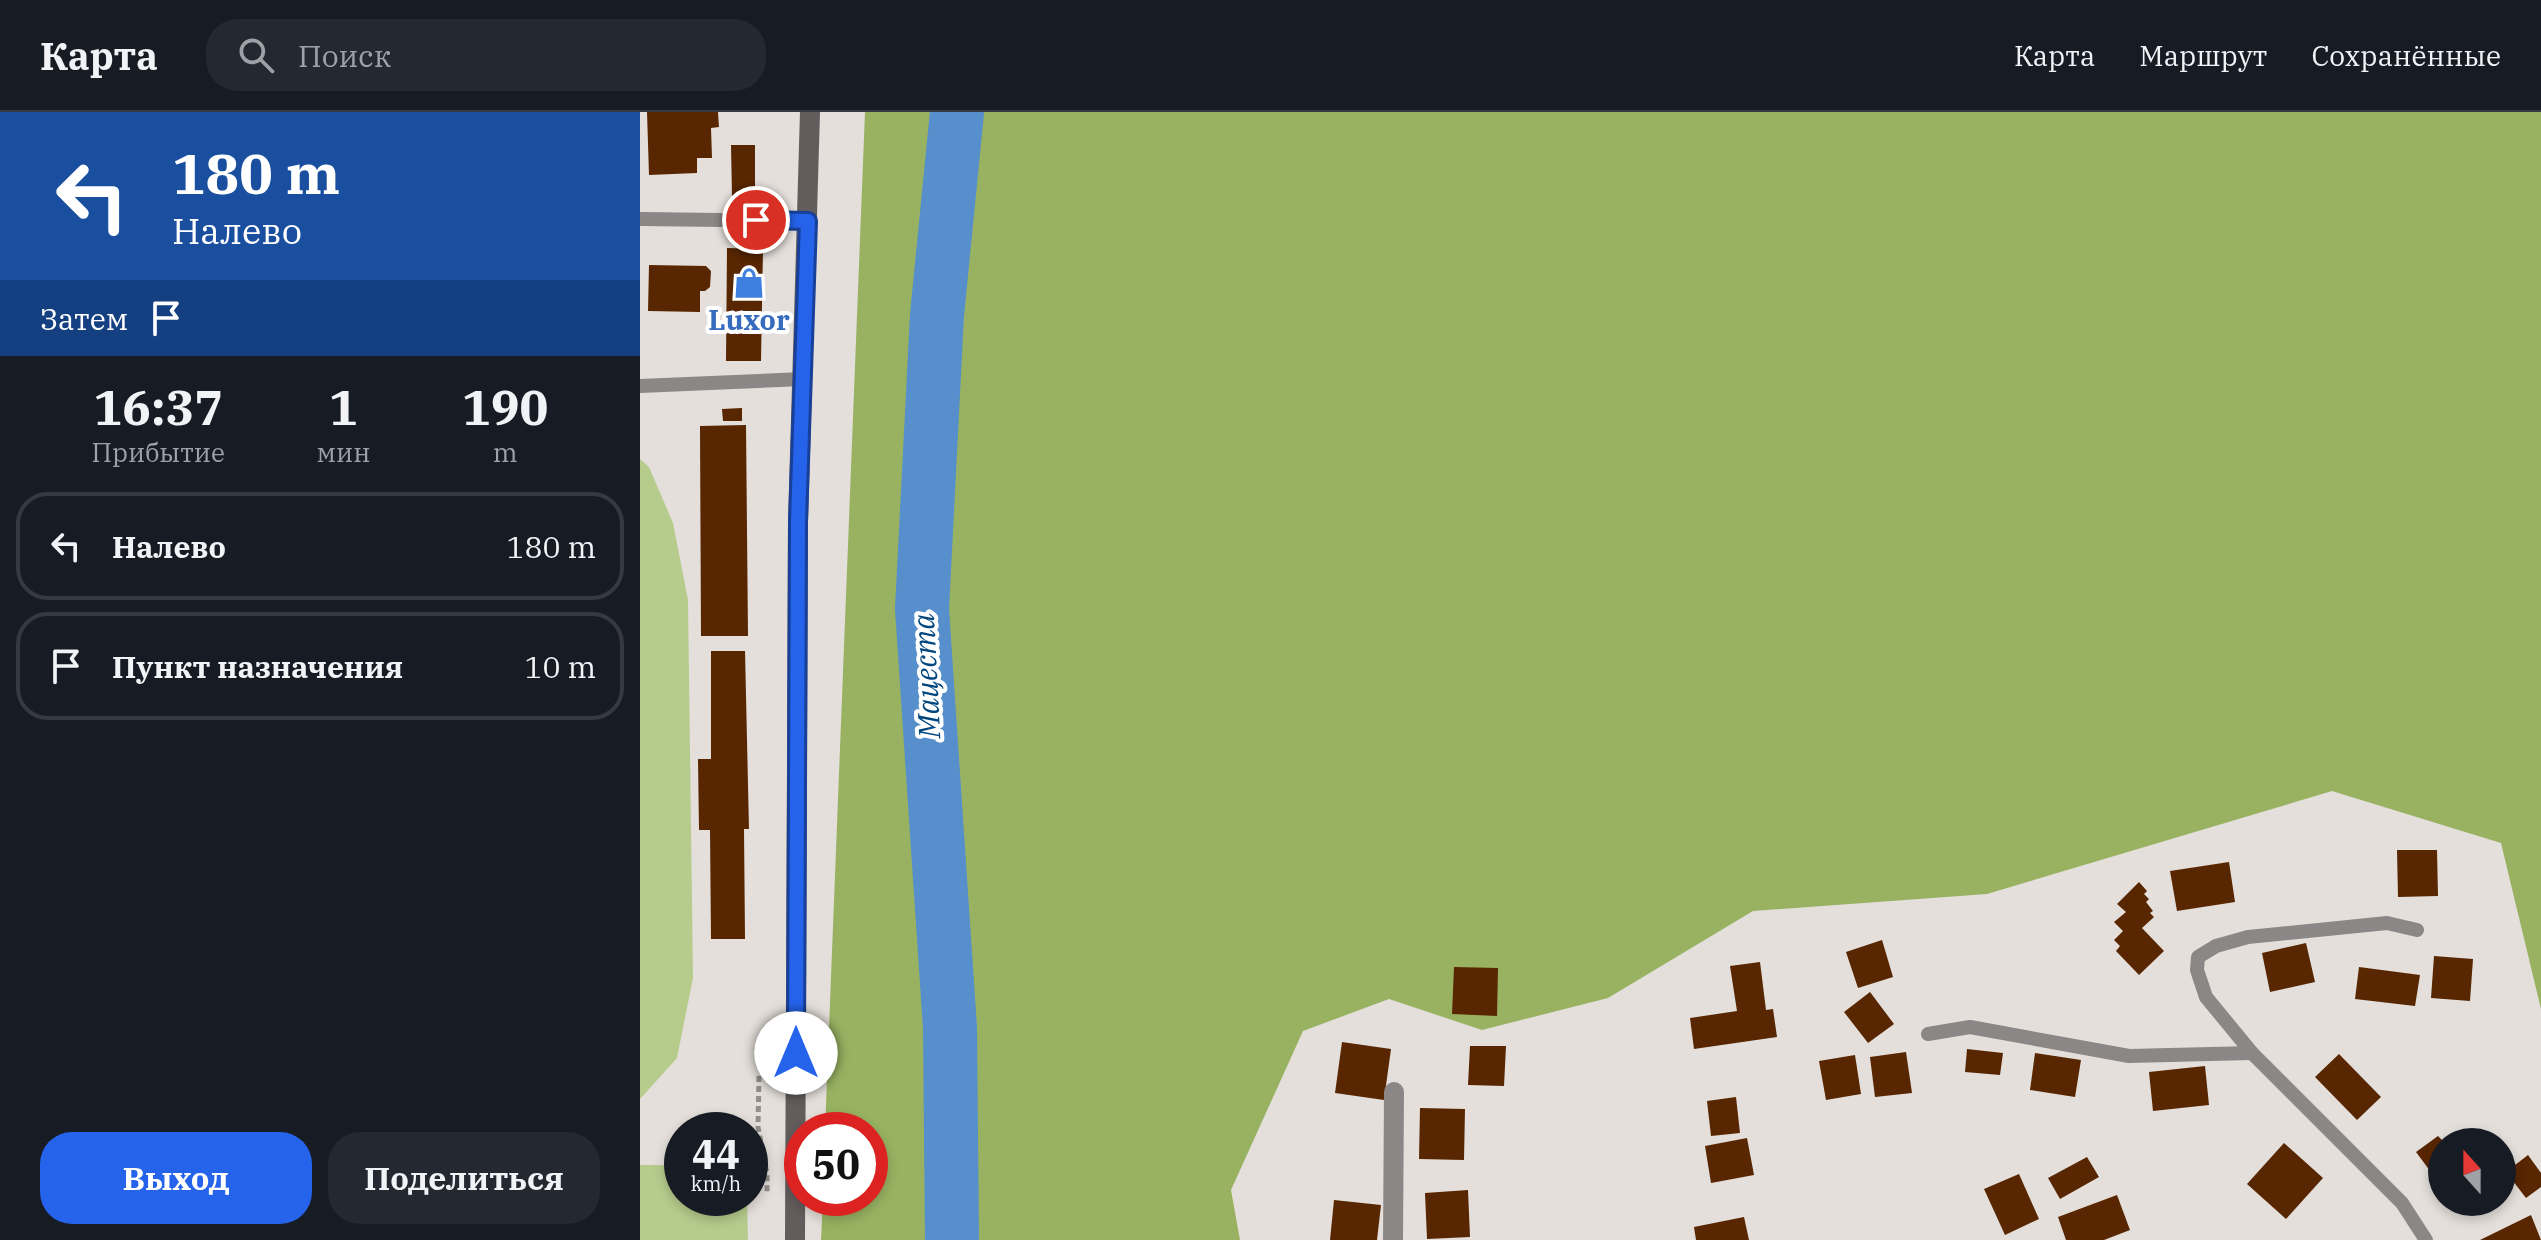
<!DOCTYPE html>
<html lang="ru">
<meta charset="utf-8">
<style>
body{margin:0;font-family:"IBM Plex Serif",serif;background:#242831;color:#f1f3f6;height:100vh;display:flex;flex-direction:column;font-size:30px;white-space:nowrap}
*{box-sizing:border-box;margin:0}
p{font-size:26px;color:#9ea1a6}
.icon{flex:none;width:44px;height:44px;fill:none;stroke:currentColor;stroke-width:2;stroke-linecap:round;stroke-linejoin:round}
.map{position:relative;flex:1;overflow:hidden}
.side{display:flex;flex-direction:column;background:#171b24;width:640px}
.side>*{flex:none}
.guide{background:#1a4fa0;color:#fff;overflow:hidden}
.needle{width:52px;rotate:339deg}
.fabs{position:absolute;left:1788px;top:1016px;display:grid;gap:16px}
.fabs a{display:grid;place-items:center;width:88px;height:88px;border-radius:50%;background:#171b24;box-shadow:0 4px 12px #0003;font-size:40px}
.speed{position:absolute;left:24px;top:1000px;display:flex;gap:16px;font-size:40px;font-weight:700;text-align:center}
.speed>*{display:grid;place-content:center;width:104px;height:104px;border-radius:50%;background:#171b24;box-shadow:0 4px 12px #0003;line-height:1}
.speed small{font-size:20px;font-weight:400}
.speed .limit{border:12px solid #d22;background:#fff;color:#111}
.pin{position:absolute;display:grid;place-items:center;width:68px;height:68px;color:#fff;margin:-34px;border:4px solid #fff;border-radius:50%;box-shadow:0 2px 8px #0007}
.me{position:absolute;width:88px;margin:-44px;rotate:0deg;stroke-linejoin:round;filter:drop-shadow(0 0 6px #0008)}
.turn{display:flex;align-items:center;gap:28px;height:168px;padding:0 40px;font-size:36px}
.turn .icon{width:104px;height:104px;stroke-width:2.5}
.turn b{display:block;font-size:56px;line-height:68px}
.then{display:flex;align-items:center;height:76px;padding:0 40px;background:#0003;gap:16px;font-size:30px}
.eta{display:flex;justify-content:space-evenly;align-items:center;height:136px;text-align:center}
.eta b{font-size:48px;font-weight:800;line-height:56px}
.cta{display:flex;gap:16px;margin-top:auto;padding:16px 40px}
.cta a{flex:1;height:92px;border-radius:32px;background:#2563eb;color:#fff;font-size:32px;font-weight:800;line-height:92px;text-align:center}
.cta a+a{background:#242831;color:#f1f3f6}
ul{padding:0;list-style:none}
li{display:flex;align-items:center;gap:24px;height:108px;margin:0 16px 12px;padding:0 24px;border:4px solid #363941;border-radius:32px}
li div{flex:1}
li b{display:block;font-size:30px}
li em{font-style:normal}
header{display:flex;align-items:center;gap:48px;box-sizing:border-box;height:112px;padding:0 40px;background:#171b24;border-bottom:2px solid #363941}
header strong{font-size:38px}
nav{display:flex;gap:44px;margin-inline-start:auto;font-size:28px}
.search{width:560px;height:72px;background:#242831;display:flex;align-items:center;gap:20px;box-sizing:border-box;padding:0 28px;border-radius:32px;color:#9ea1a6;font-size:30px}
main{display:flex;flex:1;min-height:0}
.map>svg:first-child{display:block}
.green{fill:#b6cc8d}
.forest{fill:#98b262}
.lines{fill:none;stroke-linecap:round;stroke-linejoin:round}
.river{stroke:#568fcc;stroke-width:54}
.building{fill:#582600}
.path{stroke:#918e8a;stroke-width:5;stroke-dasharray:6 4;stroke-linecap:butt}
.service{stroke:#8a8786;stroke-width:14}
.minor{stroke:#8a8786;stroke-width:20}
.secondary{stroke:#625d5c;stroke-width:20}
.route-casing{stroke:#184099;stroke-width:20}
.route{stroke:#2563eb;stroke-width:14}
.labels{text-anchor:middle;stroke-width:8;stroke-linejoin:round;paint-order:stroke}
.shop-label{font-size:28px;font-weight:bold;fill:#366cbe;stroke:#fff}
.water-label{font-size:30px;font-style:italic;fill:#02467e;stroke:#fff}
</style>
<header>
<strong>Карта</strong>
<div class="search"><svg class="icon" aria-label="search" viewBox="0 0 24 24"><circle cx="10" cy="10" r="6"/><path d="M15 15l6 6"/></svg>Поиск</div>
<nav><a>Карта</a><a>Маршрут</a><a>Сохранённые</a></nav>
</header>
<main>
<section class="side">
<div class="guide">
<div class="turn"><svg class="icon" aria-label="left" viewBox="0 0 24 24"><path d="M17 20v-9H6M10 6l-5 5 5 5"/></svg><div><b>180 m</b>Налево</div></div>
<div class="then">Затем<svg class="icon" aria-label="arrive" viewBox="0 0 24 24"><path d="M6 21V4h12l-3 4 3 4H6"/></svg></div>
</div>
<div class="eta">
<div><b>16:37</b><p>Прибытие</p></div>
<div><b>1</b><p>мин</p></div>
<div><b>190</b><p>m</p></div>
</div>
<ul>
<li><svg class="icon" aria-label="left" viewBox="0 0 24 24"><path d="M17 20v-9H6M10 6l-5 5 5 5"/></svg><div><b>Налево</b></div><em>180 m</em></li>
<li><svg class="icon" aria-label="arrive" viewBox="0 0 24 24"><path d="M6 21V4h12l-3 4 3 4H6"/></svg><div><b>Пункт назначения</b></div><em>10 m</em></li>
</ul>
<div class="cta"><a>Выход</a><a>Поделиться</a></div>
</section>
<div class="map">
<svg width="1901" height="1128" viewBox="0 0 1901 1128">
<rect width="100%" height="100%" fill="#e4dfda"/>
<!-- green -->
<g class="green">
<path d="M0,347L9,355L33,411L48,488L53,866L37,946L0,987Z"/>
<path d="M0,1053H42V1086H107L108,1128H0Z"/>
</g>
<!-- forest -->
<path class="forest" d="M225,0H1901V897L1861,731L1692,679L1347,782L1113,799L968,886L842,918L749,887L663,919L591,1078L600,1128H181L183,1086H230V1018H185Z"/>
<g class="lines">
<!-- river -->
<path class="river" d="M312,1128L310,916L282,497L297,203L317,0"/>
</g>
<!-- building -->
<g class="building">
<path d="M7,0H78L79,15L71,16L72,46H57V61L9,63Z"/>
<path d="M91,33H115V84L92,85Z"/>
<path d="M87,136L123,137L121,249H86Z"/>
<path d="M9,153L66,154L71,159L70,175L65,179H60V200L8,199Z"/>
<path d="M102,296V309H83L82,297Z"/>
<path d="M106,313L108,524H61L60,314Z"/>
<path d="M71,539H105L109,717H104L105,827H71L70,718H59L58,647H71Z"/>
<path d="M1757,738H1797L1798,784L1758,785Z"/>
<path d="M1589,750L1595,790L1537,799L1530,759Z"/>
<path d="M1499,770L1507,779L1504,782L1509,787L1506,790L1513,799L1510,801L1514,805L1502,816L1524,839L1499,863L1476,839L1480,834L1474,828L1483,819L1474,810L1486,800L1477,792Z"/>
<path d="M1242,828L1253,865L1218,876L1206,840Z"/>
<path d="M1666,831L1675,870L1630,880L1622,841Z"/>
<path d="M1794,844L1833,847L1830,889L1791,886Z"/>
<path d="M1120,850L1126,898L1133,897L1137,925L1054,937L1050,906L1097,899L1090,854Z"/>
<path d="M814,855L858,856L857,904L812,902Z"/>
<path d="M1719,855L1780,863L1775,894L1715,887Z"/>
<path d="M1230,880L1254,912L1228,931L1204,900Z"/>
<path d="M702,930L751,937L744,988L695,981Z"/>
<path d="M830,934H866L864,974L828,973Z"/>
<path d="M1327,937L1363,941L1360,963L1325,960Z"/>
<path d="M1266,940L1272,981L1235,985L1230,945Z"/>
<path d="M1395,941L1441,948L1435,985L1390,978Z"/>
<path d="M1699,942L1741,985L1717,1008L1675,965Z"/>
<path d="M1215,943L1221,982L1186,988L1179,949Z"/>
<path d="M1565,954L1569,993L1513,999L1509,960Z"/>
<path d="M1096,985L1100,1021L1071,1024L1067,989Z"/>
<path d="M780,996L825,997L824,1048L779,1047Z"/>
<path d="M1798,1024L1802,1028V1063L1796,1067L1776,1040Z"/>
<path d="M1107,1026L1114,1063L1071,1071L1065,1034Z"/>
<path d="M1644,1031L1683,1066L1646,1107L1607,1072Z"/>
<path d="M1888,1043L1901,1061V1075L1886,1086L1866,1060Z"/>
<path d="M1447,1045L1459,1065L1420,1087L1408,1066Z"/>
<path d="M1379,1062L1399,1107L1365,1123L1344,1077Z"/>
<path d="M828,1078L830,1125L787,1127L785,1081Z"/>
<path d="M1477,1083L1490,1118L1464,1128H1426L1418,1105Z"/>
<path d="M694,1088L741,1093L737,1128H690Z"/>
<path d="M1891,1103L1901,1128H1840Z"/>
<path d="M1104,1105L1109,1128H1056L1054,1115Z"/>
</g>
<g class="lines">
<!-- path -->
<path class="path" d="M119,964L118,1015L127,1062V1083"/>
<!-- service -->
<g class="service">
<path d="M0,107L168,109"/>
<path d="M0,274L163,267"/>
<path d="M1777,818L1747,811L1608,825L1576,834L1558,845L1557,858L1566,885L1612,941L1762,1091L1786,1128"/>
<path d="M1288,922L1330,915L1489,944L1612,941"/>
</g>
<!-- minor -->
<path class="minor" d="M753,1128L754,980"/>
<!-- secondary -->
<path class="secondary" d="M155,1128L158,410L170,0"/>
</g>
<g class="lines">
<defs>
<path id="route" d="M116,108L168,109L158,410L156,941"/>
</defs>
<!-- route casing -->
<use href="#route" class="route-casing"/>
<!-- route -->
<use href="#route" class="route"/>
</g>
<!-- icons -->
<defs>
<symbol id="shop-bare" viewBox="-9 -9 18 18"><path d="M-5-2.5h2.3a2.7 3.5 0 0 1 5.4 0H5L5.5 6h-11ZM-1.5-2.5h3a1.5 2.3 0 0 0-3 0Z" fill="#3f7fe0" stroke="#fff" stroke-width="2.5" paint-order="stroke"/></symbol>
</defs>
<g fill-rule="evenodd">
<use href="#shop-bare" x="87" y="149" width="44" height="44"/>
</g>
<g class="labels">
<!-- shop labels -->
<g class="shop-label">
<text x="109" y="218">Luxor</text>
</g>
<!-- water labels -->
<g class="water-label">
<text transform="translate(287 564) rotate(-93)" y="10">Мацеста</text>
</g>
</g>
</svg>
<div class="fabs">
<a><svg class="needle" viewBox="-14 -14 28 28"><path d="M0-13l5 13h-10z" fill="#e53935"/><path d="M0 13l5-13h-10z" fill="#9ea1a6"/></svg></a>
</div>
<div class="speed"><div>44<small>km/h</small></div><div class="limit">50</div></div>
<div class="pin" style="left:116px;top:108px;background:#d93025"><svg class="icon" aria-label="arrive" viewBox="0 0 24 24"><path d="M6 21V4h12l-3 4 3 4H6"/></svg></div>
<svg class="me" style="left:156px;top:941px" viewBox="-20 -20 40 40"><circle r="19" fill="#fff"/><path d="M0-13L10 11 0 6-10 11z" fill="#2563eb"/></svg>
</div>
</main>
